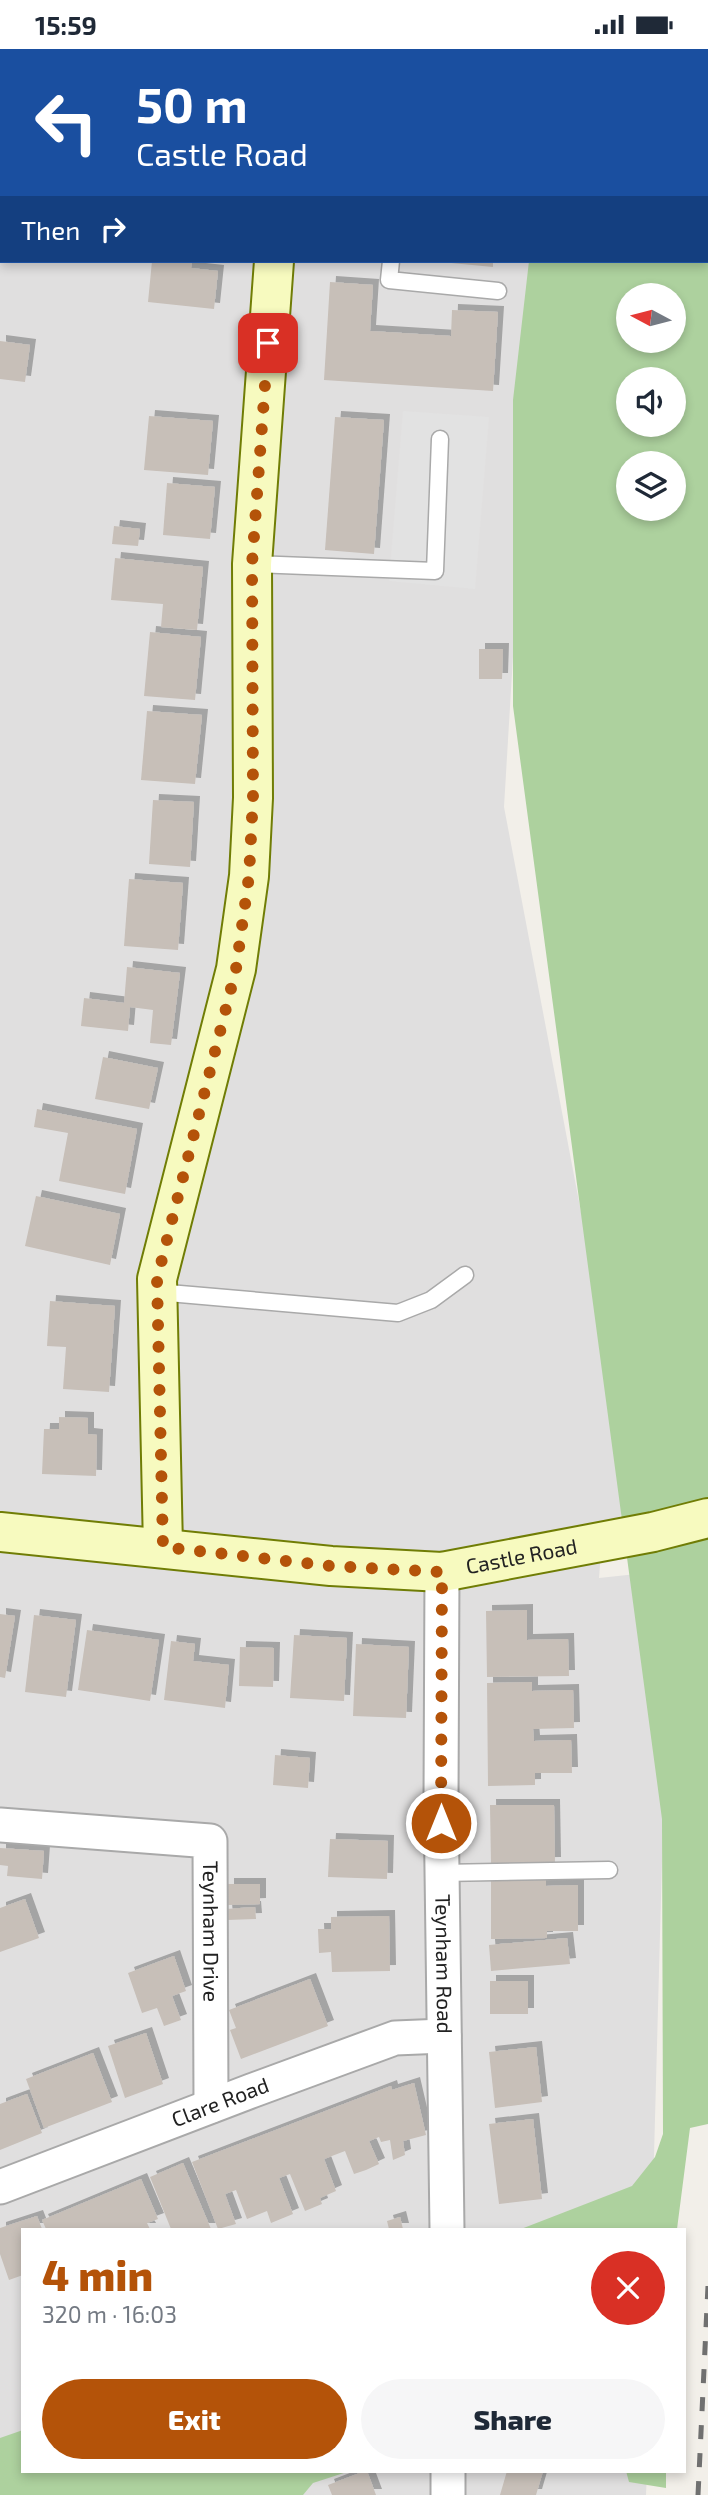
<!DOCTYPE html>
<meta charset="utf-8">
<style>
body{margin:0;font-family:"Exo 2",sans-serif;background:#f6f6f7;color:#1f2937;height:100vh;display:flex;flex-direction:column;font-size:26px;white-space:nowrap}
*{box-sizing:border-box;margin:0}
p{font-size:23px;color:#747a83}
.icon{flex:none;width:38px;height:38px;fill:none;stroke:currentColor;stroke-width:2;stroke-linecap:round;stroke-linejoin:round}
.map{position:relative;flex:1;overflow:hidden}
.sheet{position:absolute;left:21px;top:2179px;width:665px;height:245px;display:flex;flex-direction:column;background:#fff;border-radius:0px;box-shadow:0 4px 10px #0003}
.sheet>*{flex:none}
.banner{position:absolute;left:0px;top:0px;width:709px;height:214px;box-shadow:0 4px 10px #0003;background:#1a4fa0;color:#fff;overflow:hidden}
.needle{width:46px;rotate:277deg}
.fabs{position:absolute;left:616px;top:234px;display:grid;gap:14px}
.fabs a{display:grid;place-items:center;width:70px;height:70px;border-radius:50%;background:#fff;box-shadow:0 4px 10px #0003;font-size:35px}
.pin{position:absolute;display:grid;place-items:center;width:60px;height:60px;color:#fff;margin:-30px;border-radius:14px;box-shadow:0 4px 10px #0006}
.me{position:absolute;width:77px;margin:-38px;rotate:0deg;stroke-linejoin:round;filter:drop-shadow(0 0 5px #0008)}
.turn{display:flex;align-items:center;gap:24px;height:147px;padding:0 21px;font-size:32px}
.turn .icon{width:91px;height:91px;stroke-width:2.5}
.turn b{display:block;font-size:49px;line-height:60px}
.then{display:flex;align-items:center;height:66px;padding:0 21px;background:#0003;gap:14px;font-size:26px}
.round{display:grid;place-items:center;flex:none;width:74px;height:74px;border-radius:37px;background:#f6f6f7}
.overview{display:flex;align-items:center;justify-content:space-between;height:119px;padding:0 21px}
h1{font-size:42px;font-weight:800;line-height:52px;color:#b45309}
.cta{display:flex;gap:14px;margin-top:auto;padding:14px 21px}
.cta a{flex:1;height:80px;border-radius:42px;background:#b45309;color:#fff;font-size:28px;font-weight:800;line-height:80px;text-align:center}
.cta a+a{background:#f6f6f7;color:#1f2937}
.status{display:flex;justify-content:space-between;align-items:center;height:49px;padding:0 35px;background:#fff;direction:ltr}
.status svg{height:19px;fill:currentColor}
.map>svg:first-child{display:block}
.residential{fill:#e0dfdf}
.forest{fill:#add19e;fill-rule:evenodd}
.parking{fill:#e2e2e2}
.building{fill:#c7bfb8;filter:url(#shadow)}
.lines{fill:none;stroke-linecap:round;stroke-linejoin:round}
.lane-casing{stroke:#a9a9a9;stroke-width:19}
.street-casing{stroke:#a9a9a9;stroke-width:37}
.secondary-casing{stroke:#707d05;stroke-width:42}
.lane{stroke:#fff;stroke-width:16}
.street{stroke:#fff;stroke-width:33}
.secondary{stroke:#f7fabf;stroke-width:38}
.rail{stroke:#707070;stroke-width:5;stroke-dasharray:14 14;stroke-linecap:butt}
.route{stroke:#b45309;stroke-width:12;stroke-dasharray:0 21.6}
.labels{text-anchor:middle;stroke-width:5;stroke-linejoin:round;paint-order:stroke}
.street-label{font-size:21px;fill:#222;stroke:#fff}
</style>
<div class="status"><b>15:59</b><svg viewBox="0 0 49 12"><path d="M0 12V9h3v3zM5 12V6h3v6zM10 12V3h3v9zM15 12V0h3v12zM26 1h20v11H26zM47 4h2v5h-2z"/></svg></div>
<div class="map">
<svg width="708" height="2446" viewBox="0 0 708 2446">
<defs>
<filter id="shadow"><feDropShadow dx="6" dy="-6" stdDeviation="0" flood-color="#0004"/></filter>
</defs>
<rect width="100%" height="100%" fill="#f2efe9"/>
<polygon class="residential" points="0,0 569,0 2,2 2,212 545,212 520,490 504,758 634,1442 601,1502 599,1529 646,1524 667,1628 652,2180 23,2180 23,2422 647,2422 646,2446 0,2446"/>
<g class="forest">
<path d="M556,0H708V2075L690,2079L677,2180H521L632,2137L655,2108L663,2085L662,1770L513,657V351L529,212H707V2H555ZM628,247H674V292H628ZM628,331H674V376H628ZM628,415H674V460H628Z"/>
<polygon points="23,2381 23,2422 350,2422 313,2434 303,2446 0,2446 0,2389"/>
<polygon points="626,2422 666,2422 666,2439 629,2433"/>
</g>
<polygon class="parking" points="403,362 489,368 475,540 389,532"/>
<g class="building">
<polygon points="152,212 192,212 191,219 218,222 214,260 148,253"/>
<polygon points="452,212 493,212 493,218 451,214"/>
<polygon points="330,233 373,236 370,282 451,287 452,261 498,263 493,342 324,331"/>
<polygon points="0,292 30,296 25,333 0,330"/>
<polygon points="149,367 213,372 208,426 144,421"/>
<polygon points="335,368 384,371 374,505 325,501"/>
<polygon points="167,434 215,438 210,490 163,486"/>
<polygon points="114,477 140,480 138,497 112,495"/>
<polygon points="115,509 203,518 197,581 161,578 163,555 111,551"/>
<polygon points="150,583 201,588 195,651 144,647"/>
<polygon points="479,600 503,600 502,630 479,630"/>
<polygon points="147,662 202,666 195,735 141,731"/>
<polygon points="153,751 194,753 190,818 149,815"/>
<polygon points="129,830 183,834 178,901 124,897"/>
<polygon points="127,918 180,924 171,996 150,994 153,961 130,958 128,982 81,977 84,949 124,954"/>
<polygon points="103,1008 158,1019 149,1060 95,1050"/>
<polygon points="37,1060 137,1080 125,1145 59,1132 68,1084 34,1078"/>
<polygon points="36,1147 120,1165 110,1216 25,1197"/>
<polygon points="50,1252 115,1257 109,1343 63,1340 66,1298 47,1297"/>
<polygon points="59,1368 88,1369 88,1385 97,1386 96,1427 42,1425 44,1380 59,1380"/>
<polygon points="527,1561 527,1591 568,1590 569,1627 487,1628 486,1562"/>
<polygon points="0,1565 15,1567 5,1629 0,1628"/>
<polygon points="34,1566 76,1571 66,1648 25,1643"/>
<polygon points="87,1581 159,1591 150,1652 78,1641"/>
<polygon points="294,1586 347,1589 344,1652 290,1649"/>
<polygon points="171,1592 195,1595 193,1612 229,1616 225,1659 164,1651"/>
<polygon points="356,1595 409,1598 406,1669 353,1667"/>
<polygon points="240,1598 274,1599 273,1638 239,1637"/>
<polygon points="532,1633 532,1642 573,1641 574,1679 533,1680 534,1692 571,1691 572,1724 535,1724 535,1736 488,1737 487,1634"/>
<polygon points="275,1706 310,1709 308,1739 273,1736"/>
<polygon points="490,1756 554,1756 555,1814 491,1815"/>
<polygon points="330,1790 388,1792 387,1830 328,1828"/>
<polygon points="0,1799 44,1802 42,1830 7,1827 8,1817 0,1816"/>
<polygon points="546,1831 546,1837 578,1836 578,1882 547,1882 547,1889 491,1890 491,1832"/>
<polygon points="228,1835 260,1835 260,1855 228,1856"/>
<polygon points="25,1850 39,1889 0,1903 0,1859"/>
<polygon points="255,1858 256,1870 227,1871 226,1860"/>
<polygon points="389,1867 390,1922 332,1923 331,1903 319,1904 318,1880 331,1880 331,1868"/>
<polygon points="567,1889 570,1915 491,1922 489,1896"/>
<polygon points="174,1907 186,1942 172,1947 181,1971 164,1977 157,1959 142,1964 128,1924"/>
<polygon points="310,1930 328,1977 241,2010 230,1981 236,1979 229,1961"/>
<rect x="490" y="1932" width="38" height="33"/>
<polygon points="146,1984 163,2035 125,2049 108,1997"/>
<polygon points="536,1998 542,2053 495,2059 489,2003"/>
<polygon points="93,2004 112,2053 44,2079 26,2030"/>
<polygon points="414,2034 426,2086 403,2092 405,2106 393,2111 390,2091 381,2093 379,2088 369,2092 379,2115 366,2121 354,2125 345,2102 324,2110 336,2142 320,2149 322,2155 305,2162 290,2125 279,2129 293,2165 271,2174 267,2162 247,2170 236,2141 225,2145 236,2175 218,2180 192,2113 391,2037 392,2041"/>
<polygon points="27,2045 42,2084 0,2101 0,2055"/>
<polygon points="533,2070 542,2150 499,2155 489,2075"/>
<polygon points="183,2114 211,2180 171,2180 150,2128"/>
<polygon points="141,2130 158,2170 147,2174 150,2180 46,2180 42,2171"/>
<polygon points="37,2167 42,2180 23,2180 23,2226 9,2231 0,2205 0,2179"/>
<polygon points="400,2168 403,2180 389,2180 387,2172"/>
<polygon points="365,2422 367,2422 376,2446 332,2446 328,2436"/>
<polygon points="507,2422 543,2422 536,2446 500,2446"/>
</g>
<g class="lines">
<defs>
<g id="lane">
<polyline points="391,212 389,231 498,242"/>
<polyline points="252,515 435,522 440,390"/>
<polyline points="157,1243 398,1264 431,1251 465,1226"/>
<polyline points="441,1824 609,1821"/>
</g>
<g id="street">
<path id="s1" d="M442,1523L441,1750L447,2180"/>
<path id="s2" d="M0,1776L210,1792L211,2057"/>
<path id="s3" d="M0,2138L251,2042L395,1989L444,1987"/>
<polyline points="448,2422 448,2446"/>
</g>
<g id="secondary">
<polyline points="288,2 288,0"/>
<polyline points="0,64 2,64"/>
<path id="s4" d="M0,1483L331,1517L442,1523L653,1483L708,1469"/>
<polyline points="163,1498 157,1230 236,920 249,827 253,749 252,515 274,212"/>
</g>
</defs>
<use href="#lane" class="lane-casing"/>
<use href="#street" class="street-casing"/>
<use href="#secondary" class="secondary-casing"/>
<use href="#lane" class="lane"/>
<use href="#street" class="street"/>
<use href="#secondary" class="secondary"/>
<polyline class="rail" points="698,2446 708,2237"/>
</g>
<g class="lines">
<polyline class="route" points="268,294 252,515 253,749 249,827 236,920 157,1230 163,1498 331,1517 442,1523 441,1774"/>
</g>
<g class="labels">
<g class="street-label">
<text dy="7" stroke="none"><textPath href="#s4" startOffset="525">Castle Road</textPath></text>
<text dy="7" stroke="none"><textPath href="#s2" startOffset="301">Teynham Drive</textPath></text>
<text dy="7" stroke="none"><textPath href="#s1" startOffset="392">Teynham Road</textPath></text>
<text dy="7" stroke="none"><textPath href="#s3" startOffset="236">Clare Road</textPath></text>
</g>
</g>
</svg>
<div class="fabs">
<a><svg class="needle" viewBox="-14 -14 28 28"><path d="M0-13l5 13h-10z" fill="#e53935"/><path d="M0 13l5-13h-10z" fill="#747a83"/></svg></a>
<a><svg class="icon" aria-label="sound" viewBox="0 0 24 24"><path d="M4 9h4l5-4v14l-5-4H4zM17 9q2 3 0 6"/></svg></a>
<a><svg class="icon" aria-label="layers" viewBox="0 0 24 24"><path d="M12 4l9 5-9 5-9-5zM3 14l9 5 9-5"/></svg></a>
</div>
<div class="pin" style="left:268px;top:294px;background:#d93025"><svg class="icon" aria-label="arrive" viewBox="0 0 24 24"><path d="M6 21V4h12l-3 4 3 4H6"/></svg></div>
<svg class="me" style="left:441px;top:1774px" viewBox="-20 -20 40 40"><circle r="17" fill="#b45309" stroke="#fff" stroke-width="3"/><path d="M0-11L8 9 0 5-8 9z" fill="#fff"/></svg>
<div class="banner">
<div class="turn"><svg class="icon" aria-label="left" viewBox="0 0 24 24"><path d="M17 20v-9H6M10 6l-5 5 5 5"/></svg><div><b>50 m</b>Castle Road</div></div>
<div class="then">Then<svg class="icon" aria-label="right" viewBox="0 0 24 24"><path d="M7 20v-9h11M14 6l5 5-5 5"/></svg></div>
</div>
<section class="sheet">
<div class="overview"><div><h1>4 min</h1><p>320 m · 16:03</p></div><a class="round" style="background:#d93025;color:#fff"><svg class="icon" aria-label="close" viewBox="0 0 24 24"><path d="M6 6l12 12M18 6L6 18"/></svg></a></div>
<div class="cta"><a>Exit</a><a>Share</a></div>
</section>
</div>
